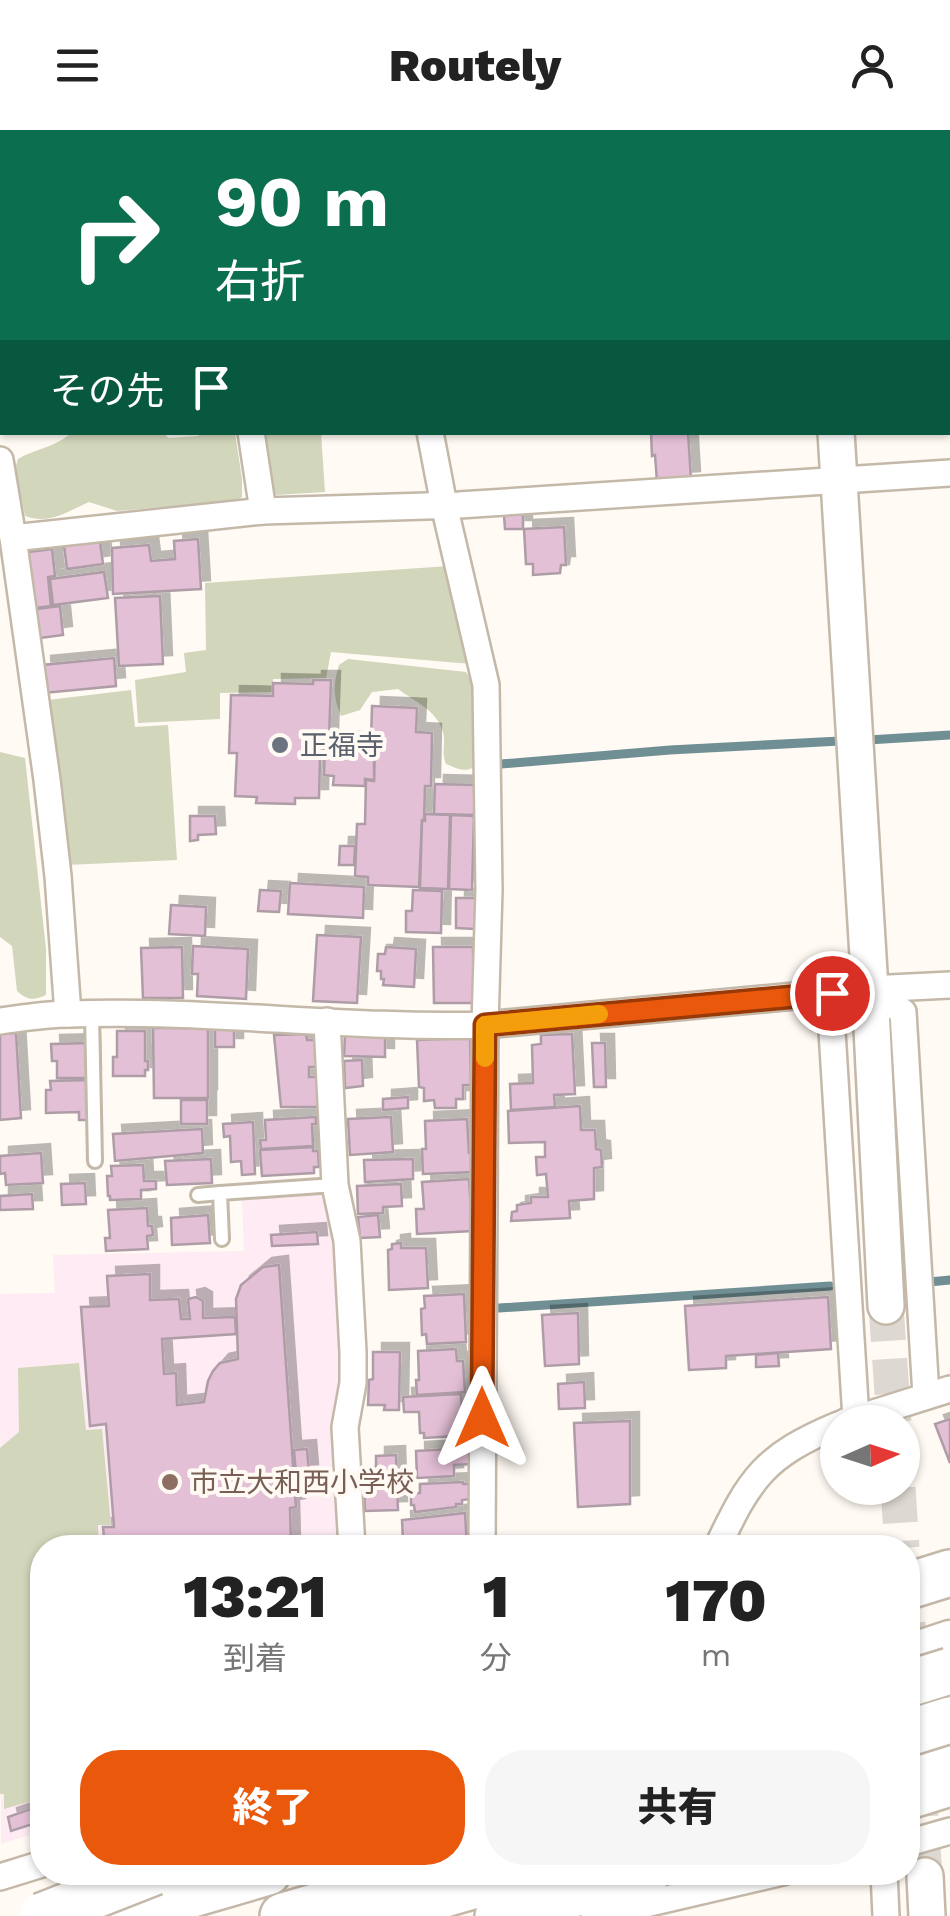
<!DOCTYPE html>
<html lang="ja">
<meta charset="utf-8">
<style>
body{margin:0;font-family:"Work Sans","Noto Sans JP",sans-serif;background:#f6f6f6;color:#222;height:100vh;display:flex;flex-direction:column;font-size:38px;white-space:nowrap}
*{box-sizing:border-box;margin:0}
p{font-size:32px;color:#767676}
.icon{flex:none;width:55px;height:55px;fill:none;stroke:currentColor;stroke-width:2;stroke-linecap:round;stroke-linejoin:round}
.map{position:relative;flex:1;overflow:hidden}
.sheet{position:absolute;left:30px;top:1405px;width:890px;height:350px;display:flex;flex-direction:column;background:#fff;border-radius:40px;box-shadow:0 2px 8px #0004}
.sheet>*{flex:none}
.top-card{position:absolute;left:0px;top:0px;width:950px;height:305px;box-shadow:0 2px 8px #0004;background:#0b6e4f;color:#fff;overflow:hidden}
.needle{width:65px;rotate:87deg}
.buttons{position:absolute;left:820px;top:1275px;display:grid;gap:20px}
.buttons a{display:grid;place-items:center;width:100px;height:100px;border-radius:50%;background:#fff;box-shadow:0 2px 8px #0004;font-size:50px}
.pin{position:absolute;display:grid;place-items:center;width:85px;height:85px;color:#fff;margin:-42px;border:5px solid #fff;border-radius:50%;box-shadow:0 2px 10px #0007}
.me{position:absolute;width:110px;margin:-55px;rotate:0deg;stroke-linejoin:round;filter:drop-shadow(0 0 8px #0008)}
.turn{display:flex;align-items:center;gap:35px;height:210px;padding:0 50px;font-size:45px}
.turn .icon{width:130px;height:130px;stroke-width:2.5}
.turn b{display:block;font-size:70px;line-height:85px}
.then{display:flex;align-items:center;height:95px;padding:0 50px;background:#0003;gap:20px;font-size:38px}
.eta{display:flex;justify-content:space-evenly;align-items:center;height:170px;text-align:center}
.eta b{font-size:60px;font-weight:800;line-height:70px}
.button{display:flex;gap:20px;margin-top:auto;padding:20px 50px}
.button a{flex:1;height:115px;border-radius:40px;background:#ea580c;color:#fff;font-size:40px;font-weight:800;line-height:115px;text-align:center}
.button a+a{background:#f6f6f6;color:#222}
header{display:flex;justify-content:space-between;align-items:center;height:130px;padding:0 50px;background:#fff;font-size:45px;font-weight:800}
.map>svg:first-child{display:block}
.education{fill:#feebf3}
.green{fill:#d2d6ba}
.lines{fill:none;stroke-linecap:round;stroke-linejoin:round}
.stream{stroke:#708f95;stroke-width:9}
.building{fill:#e4c0d6;stroke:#ae9da7;stroke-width:2.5;filter:url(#shadow)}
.secondary-tunnel{stroke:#ddd8d1;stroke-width:35;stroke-dasharray:35 18;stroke-linecap:butt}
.lane-casing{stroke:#c4b8a9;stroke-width:18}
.street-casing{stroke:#c4b8a9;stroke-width:30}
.secondary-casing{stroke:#c4b8a9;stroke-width:40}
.primary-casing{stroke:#c4b8a9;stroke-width:45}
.highway-casing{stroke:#c4b8a9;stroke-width:50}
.lane{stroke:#fff;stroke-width:12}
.street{stroke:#fff;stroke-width:25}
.secondary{stroke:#fff;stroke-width:35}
.primary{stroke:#fff;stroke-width:40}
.highway{stroke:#fff;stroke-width:45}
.highway-bridge-casing{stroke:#c4b8a9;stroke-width:50;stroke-linecap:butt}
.highway-bridge{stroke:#fff;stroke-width:45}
.route-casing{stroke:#983908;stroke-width:25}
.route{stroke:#ea580c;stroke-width:18}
.slow{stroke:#f59e0b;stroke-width:18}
.worship-dot{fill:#6b7280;stroke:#fffaf3;stroke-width:4}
.education-dot{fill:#8d6e63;stroke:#fffaf3;stroke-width:4}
.labels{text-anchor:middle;stroke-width:8;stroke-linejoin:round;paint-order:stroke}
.worship-label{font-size:28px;fill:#5b616d;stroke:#fffaf3;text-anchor:start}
.education-label{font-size:28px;fill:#785e54;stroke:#fffaf3;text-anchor:start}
</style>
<header><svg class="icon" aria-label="menu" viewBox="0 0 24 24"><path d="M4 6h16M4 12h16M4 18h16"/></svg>Routely<svg class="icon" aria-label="person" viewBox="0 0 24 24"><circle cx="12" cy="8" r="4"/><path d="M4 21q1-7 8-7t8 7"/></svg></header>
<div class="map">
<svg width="950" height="1786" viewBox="0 0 950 1786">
<defs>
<filter id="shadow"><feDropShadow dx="9" dy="-9" stdDeviation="0" flood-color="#0004"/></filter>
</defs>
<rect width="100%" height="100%" fill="#fffaf3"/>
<polygon class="education" points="331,1064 339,1107 343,1417 42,1418 42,1701 1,1714 0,1164 55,1163 53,1125 244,1121 242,1071"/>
<g class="green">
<path d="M119,303L124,305L164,304L169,308L198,306L201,303H235L242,349V367L235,371L117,381L89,372C68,381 50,395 25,386L15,339L18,329C35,319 56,317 71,303Z"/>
<polygon points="259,303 321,303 325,362 276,365 268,360"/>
<polygon points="449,436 471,534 331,522 326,548 273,549 272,562 220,563 220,589 138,593 135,550 186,542 184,523 206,520 205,453"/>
<path d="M348,529L466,542L474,555L478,634C467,644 458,639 446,634C441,623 446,613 443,602C436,579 415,572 398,559L372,562L360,580L341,586C333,568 333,554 339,535Z"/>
<polygon points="131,560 135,597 168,595 177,730 66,735 48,570"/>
<path d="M0,622L25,628L46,819V865C33,871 27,870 17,861L12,816L0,807Z"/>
<polygon points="79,1233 86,1300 102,1299 111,1395 98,1395 99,1417 42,1418 42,1668 4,1679 4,1664 0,1664 0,1318 19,1302 18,1238"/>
</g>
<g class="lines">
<g class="stream">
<polyline points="948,85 950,85"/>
<polyline points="868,610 950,605"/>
<polyline points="501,634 670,620 840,611"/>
<polyline points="929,1152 950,1150"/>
<polyline points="499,1178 830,1156"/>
</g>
</g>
<g class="building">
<polygon points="651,302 688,302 691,350 657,352 655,325 652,326"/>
<polygon points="523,384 523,399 505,399 504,385"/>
<polygon points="564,397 566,435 561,435 560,443 533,445 533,434 526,434 524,399"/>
<polygon points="198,409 201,459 113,464 112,418 149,415 151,431 175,429 174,411"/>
<polygon points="100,411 103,434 67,439 64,416"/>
<polygon points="52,419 55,446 48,447 51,476 27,479 21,423"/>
<polygon points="104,442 108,468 53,475 50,449"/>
<polygon points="160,466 163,534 119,536 115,468"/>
<polygon points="60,476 63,505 32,509 29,480"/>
<polygon points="114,528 116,556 44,563 42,535"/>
<polygon points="313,550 331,550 329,609 324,609 324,626 320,626 319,668 295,668 295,674 256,673 257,667 235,666 237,623 229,623 231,565 273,566 273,553 313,554"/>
<polygon points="372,576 417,578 416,602 432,603 431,656 425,656 424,690 422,690 419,757 368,755 368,747 355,746 357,694 365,694 366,650 374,651 375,611 371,611"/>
<polygon points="325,610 374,612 374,650 365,649 365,656 333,655 334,646 324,645"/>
<polygon points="435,654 475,655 474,685 434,684"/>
<polygon points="425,684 450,685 448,759 420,758 422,691 425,691"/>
<polygon points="451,685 474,686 472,760 449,759"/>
<polygon points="190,686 215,686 216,704 198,705 198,710 190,711"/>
<polygon points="340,716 355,716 354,735 339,735"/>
<polygon points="290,753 364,757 363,788 288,784"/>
<polygon points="260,760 281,761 279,782 258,781"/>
<polygon points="413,760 442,761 441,803 406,802 406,781 412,781"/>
<polygon points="456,768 476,768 475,799 456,798"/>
<polygon points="171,775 206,777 205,806 169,804"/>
<polygon points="317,805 361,807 357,873 313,871"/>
<polygon points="193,816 248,819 246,869 197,866 198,844 192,844"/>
<polygon points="182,817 183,868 143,868 141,818"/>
<polygon points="386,817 416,819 414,857 383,855 384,849 381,849 381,841 377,841 378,824 385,824"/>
<polygon points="433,817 473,817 474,873 434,873"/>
<polygon points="234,893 234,917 215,917 215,894"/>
<polygon points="153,898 208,898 208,968 154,968"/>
<polygon points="117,901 145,901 145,931 148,931 148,940 145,940 145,946 113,946 113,927 117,927"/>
<polygon points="16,903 21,988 0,990 0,904"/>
<polygon points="306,904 307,910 316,910 317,937 309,937 309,947 317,947 319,977 281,977 274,905"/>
<polygon points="345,904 385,904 385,927 344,926"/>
<polygon points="572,904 575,964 554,965 555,977 511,980 510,954 533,953 532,915 541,914 541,905"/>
<polygon points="470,908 471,955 463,955 463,969 456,969 456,978 435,978 434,970 424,971 424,958 419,957 417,910"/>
<polygon points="91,913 92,948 57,948 57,931 52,931 51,914"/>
<polygon points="592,913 605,913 606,957 594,957"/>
<polygon points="362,930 363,956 345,958 344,931"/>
<polygon points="91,950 92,990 79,990 79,982 46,983 46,960 51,960 50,951"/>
<polygon points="408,967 408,978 383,980 383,969"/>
<rect x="181" y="970" width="26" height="24"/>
<polygon points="580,976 581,1000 595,1000 596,1019 601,1020 602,1037 594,1038 594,1069 569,1071 570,1088 511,1091 512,1082 517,1081 517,1075 531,1073 531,1067 548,1067 546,1044 537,1045 536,1027 545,1027 545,1012 509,1013 508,981"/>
<polygon points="316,987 316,994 312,994 313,1016 261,1019 260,1010 266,1010 265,990"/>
<polygon points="391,987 393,1022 350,1025 348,989"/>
<polygon points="467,989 469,1023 472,1023 473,1042 423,1044 422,1019 426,1019 425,991"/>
<polygon points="253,992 255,1044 242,1045 241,1031 231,1032 230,1006 224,1007 223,994"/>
<polygon points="202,999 203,1023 115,1031 113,1004"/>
<polygon points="313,1017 313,1021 318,1021 319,1037 314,1037 314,1043 262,1046 260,1020"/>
<polygon points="41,1023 43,1053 6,1055 5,1043 0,1044 0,1026"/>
<polygon points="211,1029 212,1053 167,1055 165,1031"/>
<polygon points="413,1029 413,1049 365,1052 364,1030"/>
<polygon points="143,1035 144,1051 156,1051 156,1059 141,1060 141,1069 110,1070 110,1066 108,1066 107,1046 112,1046 111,1036"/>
<polygon points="469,1049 472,1101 417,1104 416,1079 424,1079 422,1052"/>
<polygon points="85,1053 86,1074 62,1075 61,1054"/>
<polygon points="401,1054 402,1076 383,1077 383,1083 358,1084 357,1056"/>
<polygon points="32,1064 33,1079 0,1080 0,1066"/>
<polygon points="147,1078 148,1096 152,1096 153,1105 147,1106 148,1119 106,1121 105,1108 110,1108 108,1080"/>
<polygon points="208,1085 210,1113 172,1115 171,1088"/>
<polygon points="378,1085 380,1107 360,1108 358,1087"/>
<polygon points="317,1102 318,1114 272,1116 271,1105"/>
<polygon points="401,1113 401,1118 426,1118 428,1158 389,1160 388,1120 392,1119 392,1114"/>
<polygon points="279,1135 296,1377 290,1378 291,1418 105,1418 103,1397 114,1397 106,1294 90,1296 81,1177 109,1176 107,1146 150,1144 150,1170 179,1169 181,1189 190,1189 188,1169 196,1167 203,1171 203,1188 235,1187 236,1204 162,1209 164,1244 176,1243 177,1275 204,1272 208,1251 213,1241 220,1233 238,1229 236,1169 241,1155 263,1137"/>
<polygon points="464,1164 466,1212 427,1214 426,1204 422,1205 421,1179 425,1178 424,1166"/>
<polygon points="828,1167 831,1219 726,1226 726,1238 689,1240 685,1176"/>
<polygon points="578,1183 579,1234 545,1236 542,1185"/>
<polygon points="456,1219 457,1231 463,1231 465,1262 417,1265 416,1250 419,1250 418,1221"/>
<polygon points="373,1222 400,1222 399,1280 384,1280 385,1275 368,1275 369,1250 373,1249"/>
<polygon points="778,1223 779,1236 756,1237 756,1225"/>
<polygon points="584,1252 585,1278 559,1279 558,1254"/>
<polygon points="461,1264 463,1301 457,1301 457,1306 424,1308 424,1303 420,1303 419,1282 404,1282 403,1267"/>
<polygon points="950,1289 950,1333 935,1294"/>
<polygon points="630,1291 630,1374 578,1377 574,1293"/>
<polygon points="470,1318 471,1334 454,1335 454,1346 417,1348 416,1321"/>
<polygon points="307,1319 309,1343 296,1344 294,1320"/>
<polygon points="396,1325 398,1380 365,1381 364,1356 372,1355 371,1337 376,1337 376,1326"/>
<polygon points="463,1352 463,1354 470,1354 471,1369 462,1370 462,1374 456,1374 456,1377 415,1382 414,1375 411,1375 411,1364 420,1363 420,1354"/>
<polygon points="465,1383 467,1418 436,1418 435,1410 403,1412 402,1390"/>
<polygon points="42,1675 42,1691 11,1701 8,1687"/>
</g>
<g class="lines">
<g class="secondary-tunnel">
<polyline points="886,1176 894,1292"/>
<polyline points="898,1358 902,1418"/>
<polyline points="908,1493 925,1746"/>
</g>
<defs>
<g id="lane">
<polyline points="92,884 95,1031"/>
<polyline points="198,1065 220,1063"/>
<polyline points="222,1109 220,1063 335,1055"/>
</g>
<g id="street">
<polyline points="199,0 199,2"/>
<polyline points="358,0 358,2"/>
<polyline points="0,186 2,185"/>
<polyline points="251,302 263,381"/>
<polyline points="430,302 444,375 486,555 489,760 485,895 482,1418"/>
<polyline points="0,330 13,408 47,650 58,746 68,884"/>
<polyline points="13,408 263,381 459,375 950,343"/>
<path d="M0,891C23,888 46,884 69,884C208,879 346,899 485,895L870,859L950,855"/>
<polyline points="327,891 335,1055 347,1111 353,1222 353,1253 345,1297 352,1418"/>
<polyline points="856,1289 831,885 870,859 903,882 926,1266"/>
<polyline points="845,1292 950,1259"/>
<path d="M717,1418C750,1348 764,1326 838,1295"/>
<polyline points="908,1713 950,1701"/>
<polyline points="884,1742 886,1786"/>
<polyline points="0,1747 42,1734"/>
<polyline points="594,1786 783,1742"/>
</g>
<g id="secondary">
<polyline points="818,0 818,2"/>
<polyline points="836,302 870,859 886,1176"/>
<polyline points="925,1746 927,1786"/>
</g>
<g id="primary">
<polyline points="908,1525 950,1511"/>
<polyline points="908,1629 950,1615"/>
<polyline points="377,1786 530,1742"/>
</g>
<g id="highway">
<polyline points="908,1456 950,1443"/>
<polyline points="908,1666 950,1653"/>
<polyline points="117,1786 268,1742"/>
<polyline points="283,1786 435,1742"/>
<polyline points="498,1786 648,1742"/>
</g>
</defs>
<use href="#lane" class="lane-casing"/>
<use href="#street" class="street-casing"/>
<use href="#secondary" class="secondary-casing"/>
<use href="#primary" class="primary-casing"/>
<use href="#highway" class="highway-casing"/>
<use href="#lane" class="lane"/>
<use href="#street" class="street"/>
<use href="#secondary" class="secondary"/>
<use href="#primary" class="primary"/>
<use href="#highway" class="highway"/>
<defs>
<g id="highway-bridge">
<polyline points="908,1554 950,1541"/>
<polyline points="908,1603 950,1590"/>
<polyline points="42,1786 154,1742"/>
</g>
</defs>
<use href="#highway-bridge" class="highway-bridge-casing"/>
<use href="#highway-bridge" class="highway-bridge"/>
</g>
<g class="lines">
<defs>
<polyline id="route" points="482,1288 485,895 832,863"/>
</defs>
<use href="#route" class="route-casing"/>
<use href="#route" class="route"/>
<polyline class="slow" points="485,928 485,895 599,884"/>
</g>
<circle class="worship-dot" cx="280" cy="615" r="10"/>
<circle class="education-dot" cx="170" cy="1352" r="10"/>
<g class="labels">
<g class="worship-label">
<text x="300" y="625">正福寺</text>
</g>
<g class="education-label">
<text x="190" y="1362">市立大和西小学校</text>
</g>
</g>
</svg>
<div class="buttons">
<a><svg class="needle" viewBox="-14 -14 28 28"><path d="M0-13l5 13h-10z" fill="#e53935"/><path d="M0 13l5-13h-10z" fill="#767676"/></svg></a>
</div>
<div class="pin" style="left:832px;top:863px;background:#d93025"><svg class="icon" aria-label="arrive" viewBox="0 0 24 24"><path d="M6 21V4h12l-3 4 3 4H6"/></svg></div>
<svg class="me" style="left:482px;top:1288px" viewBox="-20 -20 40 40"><path d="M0-17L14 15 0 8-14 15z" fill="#ea580c" stroke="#fff" stroke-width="4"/></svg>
<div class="top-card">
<div class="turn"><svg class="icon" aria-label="right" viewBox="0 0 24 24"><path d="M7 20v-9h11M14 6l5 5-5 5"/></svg><div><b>90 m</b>右折</div></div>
<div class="then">その先<svg class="icon" aria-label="arrive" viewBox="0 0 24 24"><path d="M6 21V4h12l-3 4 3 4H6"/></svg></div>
</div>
<section class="sheet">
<div class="eta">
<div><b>13:21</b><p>到着</p></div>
<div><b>1</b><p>分</p></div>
<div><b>170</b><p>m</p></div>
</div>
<div class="button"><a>終了</a><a>共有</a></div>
</section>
</div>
